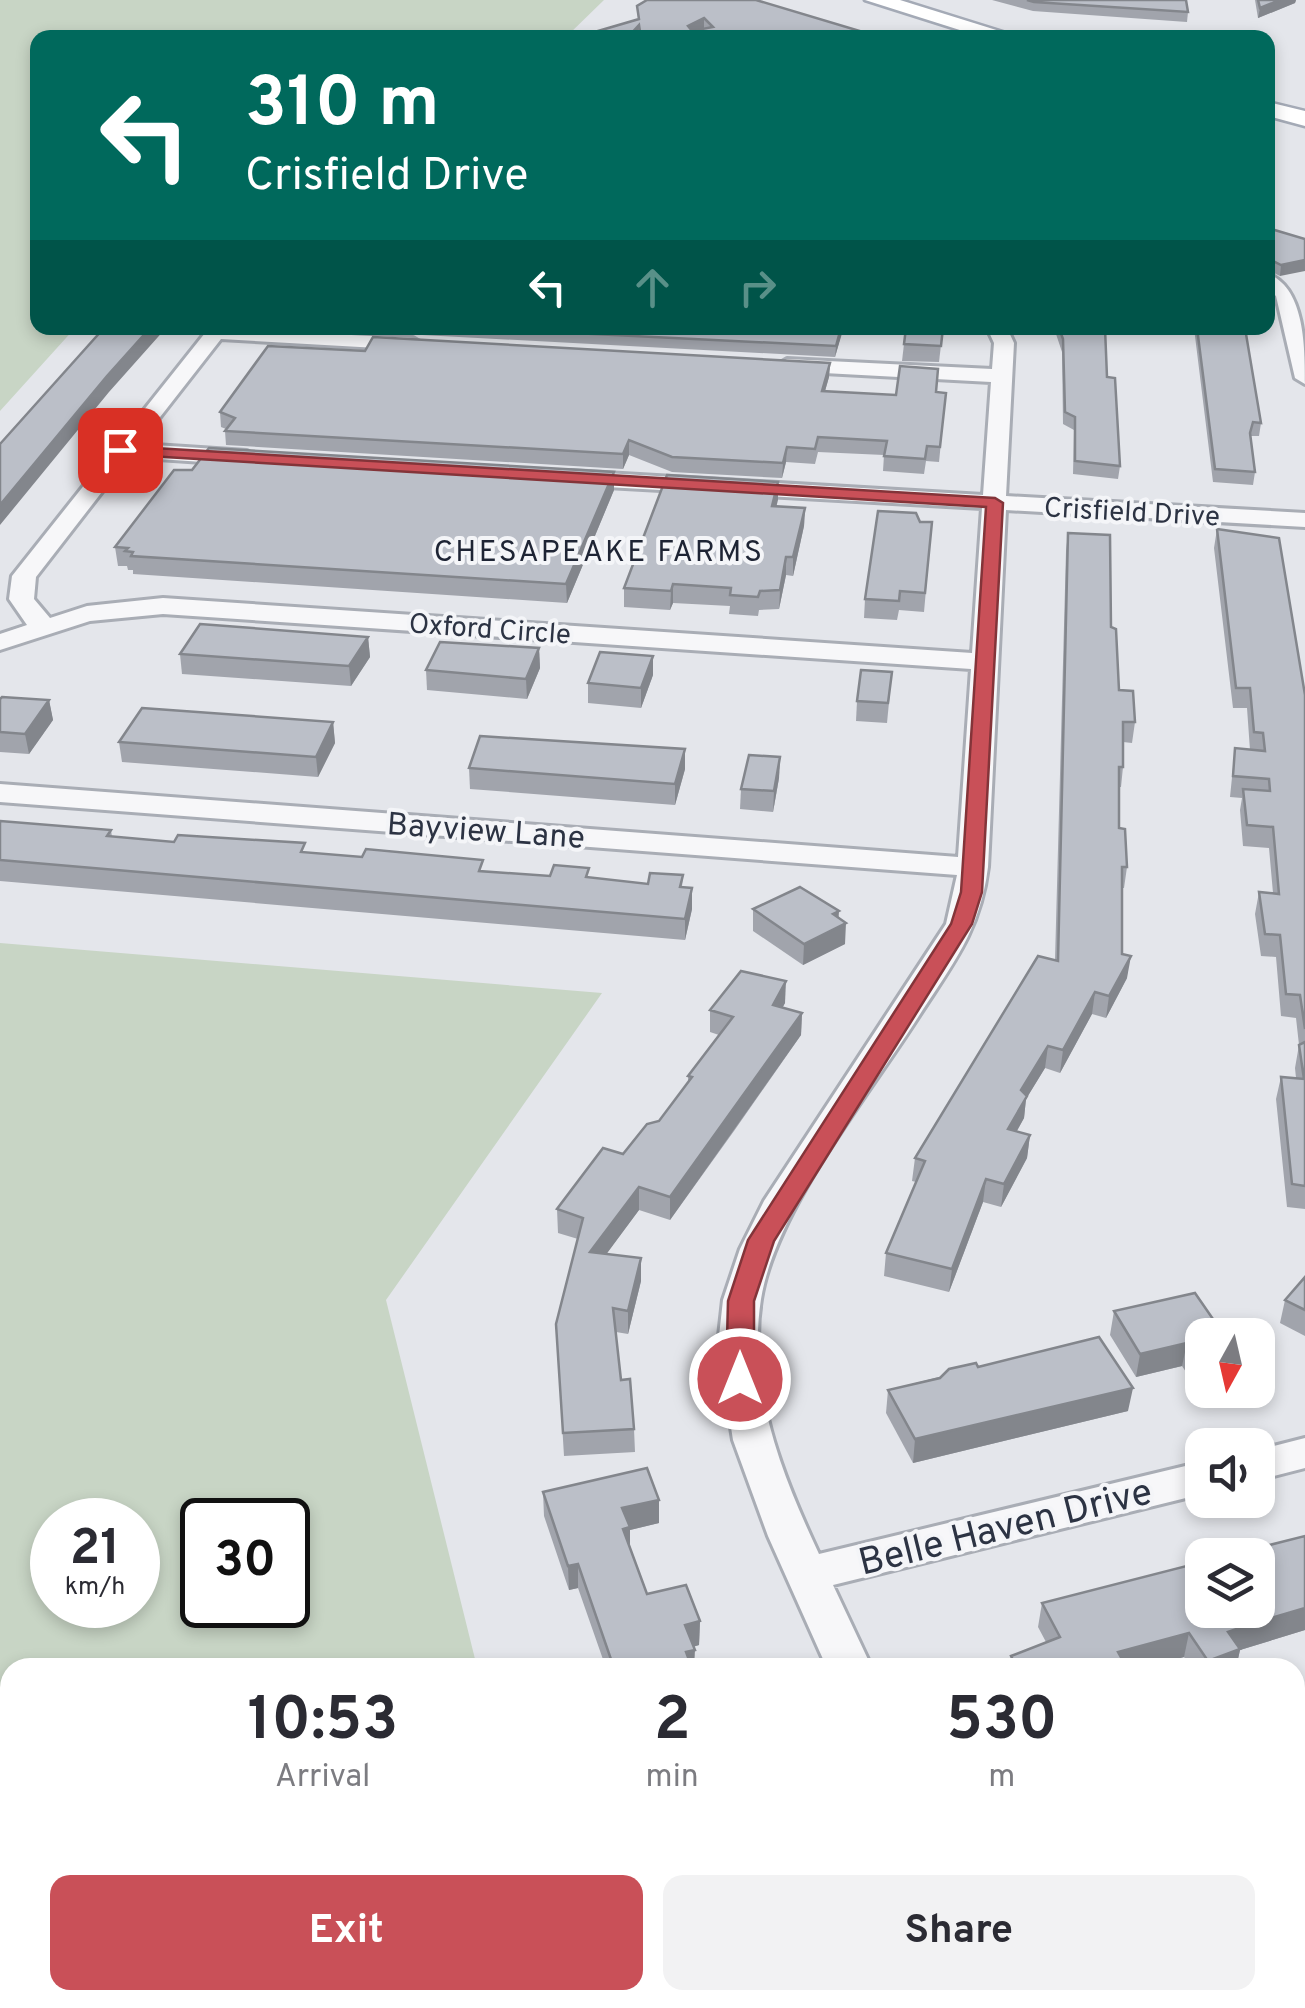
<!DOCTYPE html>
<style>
body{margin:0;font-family:Overpass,sans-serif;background:#f2f2f3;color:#2b2b33;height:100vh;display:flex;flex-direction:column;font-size:38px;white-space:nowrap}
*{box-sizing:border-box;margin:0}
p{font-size:32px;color:#7c7c81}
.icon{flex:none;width:55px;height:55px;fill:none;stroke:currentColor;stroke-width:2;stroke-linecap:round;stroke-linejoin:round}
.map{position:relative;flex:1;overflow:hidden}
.side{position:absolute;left:0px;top:1658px;width:1305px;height:352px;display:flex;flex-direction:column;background:#fff;border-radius:30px 30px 0 0;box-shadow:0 5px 15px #0003}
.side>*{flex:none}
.banner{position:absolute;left:30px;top:30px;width:1245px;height:305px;border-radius:20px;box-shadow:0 5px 15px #0003;background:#00695c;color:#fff;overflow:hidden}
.needle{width:65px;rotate:188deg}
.buttons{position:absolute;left:1185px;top:1318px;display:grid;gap:20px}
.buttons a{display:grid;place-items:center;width:90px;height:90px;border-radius:20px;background:#fff;box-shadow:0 5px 15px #0003;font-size:50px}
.speed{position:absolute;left:30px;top:1498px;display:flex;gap:20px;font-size:50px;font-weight:700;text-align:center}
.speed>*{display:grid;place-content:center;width:130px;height:130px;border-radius:50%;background:#fff;box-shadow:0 5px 15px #0003;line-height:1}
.speed small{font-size:25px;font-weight:400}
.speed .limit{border:5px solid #111;border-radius:15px;background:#fff;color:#111}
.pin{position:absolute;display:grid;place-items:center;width:85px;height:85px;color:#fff;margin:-42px;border-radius:20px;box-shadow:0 5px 15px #0006}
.me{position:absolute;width:110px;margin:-55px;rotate:0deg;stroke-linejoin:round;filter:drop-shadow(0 0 8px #0008)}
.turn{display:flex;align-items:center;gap:35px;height:210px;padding:0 50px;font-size:45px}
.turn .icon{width:130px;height:130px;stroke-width:2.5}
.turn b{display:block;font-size:70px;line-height:85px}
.lanes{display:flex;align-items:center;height:95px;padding:0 50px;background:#0003;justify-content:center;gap:50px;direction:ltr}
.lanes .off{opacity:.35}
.eta{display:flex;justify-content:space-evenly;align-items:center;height:170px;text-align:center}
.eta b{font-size:60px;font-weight:700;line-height:70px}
.action{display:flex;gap:20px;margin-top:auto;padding:20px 50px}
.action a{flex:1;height:115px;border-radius:20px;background:#c95058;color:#fff;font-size:40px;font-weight:700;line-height:115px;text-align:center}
.action a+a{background:#f2f2f3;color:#2b2b33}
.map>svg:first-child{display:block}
.green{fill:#c8d5c5;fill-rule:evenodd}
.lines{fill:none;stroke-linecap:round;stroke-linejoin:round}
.street-casing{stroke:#a9adb5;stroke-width:6}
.secondary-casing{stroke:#a9adb5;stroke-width:5}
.primary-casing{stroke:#a4aab6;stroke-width:5}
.street{fill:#f7f7f9;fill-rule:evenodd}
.secondary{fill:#fff;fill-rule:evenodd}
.primary{fill:#fff;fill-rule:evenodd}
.wall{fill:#a1a4ac}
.shaded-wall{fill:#83868c}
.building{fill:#bbbfc8;stroke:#83868c;stroke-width:2.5;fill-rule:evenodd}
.route{fill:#c95058;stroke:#833439;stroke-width:2.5}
.labels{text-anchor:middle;stroke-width:8;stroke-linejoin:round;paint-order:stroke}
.far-street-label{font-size:28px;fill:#2c3343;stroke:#f4f5f8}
.far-neighbourhood-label{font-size:30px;letter-spacing:2.5px;fill:#1e2434;stroke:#f4f5f8}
.street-label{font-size:32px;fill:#2c3343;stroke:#f4f5f8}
.near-street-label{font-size:38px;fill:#2c3343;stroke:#f4f5f8}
</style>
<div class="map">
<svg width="1305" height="2008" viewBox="0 0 1305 2008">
<rect width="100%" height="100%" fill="#e4e6eb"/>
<g class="green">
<polygon points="0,0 604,0 566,37 38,38 38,328 75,328 0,411"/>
<path d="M0,943L602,993L386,1300L477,1667L10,1668V2000H559L561,2008H0ZM52,1520H138V1605H52ZM288,1520V1605H202V1520Z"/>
</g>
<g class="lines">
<defs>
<g id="street">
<path d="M1268,274C1305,288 1305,348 1305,384L1295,378L1276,296L1268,289Z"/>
<path d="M209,328L413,338L423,344L413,350L221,339L139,444L247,451L258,458L247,465L129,457L36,577L34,599L50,618L87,606L163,598L972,653L982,508L571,485L560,478L571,471L983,495L991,382L787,371L777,365L787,359L992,369L994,343L987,328H1007L1014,343L1006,496L1305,513V527L1006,510L988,867C980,933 950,967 915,1022C866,1098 775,1212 761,1299C747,1388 782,1475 819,1554L1202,1462V1494L833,1585L872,1668H827L768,1536L733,1440L718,1345L723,1300L740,1249L764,1201L946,924L957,875L0,802V784L958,857L971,669L163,614L90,621L0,650V634L27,625L9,599L12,576Z"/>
<polygon points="1305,1438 1305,1468 1258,1480 1258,1450"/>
</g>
<g id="secondary">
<polygon points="1305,1854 1305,1916 1295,1919 1295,1857"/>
<polygon points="850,2000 945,2000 942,2008 847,2008"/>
</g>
<g id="primary">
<polygon points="865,0 900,0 1022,38 985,38"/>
<polygon points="1268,102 1305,111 1305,126 1268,116"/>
</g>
</defs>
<use href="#street" class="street-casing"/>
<use href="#secondary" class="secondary-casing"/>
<use href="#primary" class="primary-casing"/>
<use href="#street" class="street"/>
<use href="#secondary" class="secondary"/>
<use href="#primary" class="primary"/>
</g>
<g class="wall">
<polygon points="992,0 1186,0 1188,12 1187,22 1033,11"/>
<polygon points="1255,0 1296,0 1295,3 1258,18"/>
<polygon points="637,6 883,38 640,38 639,36 638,38 574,38 638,19"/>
<polygon points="1268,223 1270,229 1305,239 1280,276 1268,270"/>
<polygon points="384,328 843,328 835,357 385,333"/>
<polygon points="943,328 939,362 902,361 904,344"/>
<polygon points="1050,328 1105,328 1107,377 1120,466 1118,479 1073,474 1074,430 1063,424 1062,352 1056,334"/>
<polygon points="1194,328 1245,328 1261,423 1259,436 1251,436 1255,472 1253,485 1213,482"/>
<polygon points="365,351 830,363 829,377 825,391 896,395 946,393 939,462 926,461 924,474 883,471 884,455 818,452 815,464 786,462 782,478 672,472 629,455 623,469 226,445 225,431 226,429 221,427 220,412"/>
<polygon points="614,472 614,490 567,603 133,574 133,570 128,570 127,566 118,566 115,547"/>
<polygon points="778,482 776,506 805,508 804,526 793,576 786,575 779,609 759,610 758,616 729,614 730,606 673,603 670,610 624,607 624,588"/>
<polygon points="920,522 932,522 924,612 899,610 897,620 864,618 865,599"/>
<polygon points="1217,529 1305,695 1305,1209 1287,1207 1276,1099 1281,1077 1296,1078 1295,1068 1299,1045 1296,1018 1281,1016 1276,957 1261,956 1255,914 1259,892 1273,893 1269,848 1243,846 1240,810 1242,798 1230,797 1235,748 1250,750 1247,708 1233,708 1214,548"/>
<polygon points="1068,533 1111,627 1119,690 1135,722 1132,743 1123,742 1123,767 1121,787 1119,787 1119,828 1127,867 1124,888 1122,888 1122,954 1127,978 1106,1018 1092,1014 1060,1073 1045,1068 1026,1099 1024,1118 1017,1131 1030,1135 1027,1158 1001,1207 983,1202 949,1292 884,1276 886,1253 916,1182 912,1181 915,1158 1055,960 1066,551"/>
<polygon points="368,637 370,657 351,686 182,674 180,654"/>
<polygon points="539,648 540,668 527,699 427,690 426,670"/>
<polygon points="653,675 641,708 588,703 588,683"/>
<polygon points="890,692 887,723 856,721 857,701"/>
<polygon points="0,699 49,700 53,720 29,754 0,752"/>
<polygon points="333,722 335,743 318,777 122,762 119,742"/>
<polygon points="780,757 779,778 773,812 740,809 741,789"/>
<polygon points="469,768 685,769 675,805 470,789"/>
<polygon points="0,821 111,830 112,837 306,852 484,871 550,876 589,877 648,884 683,875 682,887 692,909 685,940 0,881"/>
<polygon points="753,909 838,917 845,944 803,965 753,931"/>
<polygon points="785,1003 782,1008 802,1013 801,1035 734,1131 670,1220 639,1210 606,1254 641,1258 641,1281 628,1334 616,1332 621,1380 634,1429 635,1452 564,1456 556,1324 578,1239 558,1233 557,1209 623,1154 659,1121 688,1083 688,1076 719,1035 710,1032 710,1010"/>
<polygon points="1305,1277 1305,1336 1280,1323 1285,1300"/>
<polygon points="1114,1311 1202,1335 1202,1390 1211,1390 1200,1393 1182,1366 1136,1377 1110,1335"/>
<polygon points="978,1367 1128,1411 913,1463 886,1413 888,1390"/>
<polygon points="543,1492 659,1500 659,1523 630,1530 630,1547 647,1594 700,1621 699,1645 693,1647 694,1668 606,1668 578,1588 569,1590 544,1516"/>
<polygon points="1305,1536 1305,1630 1240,1650 1236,1668 1191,1668 1184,1657 1145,1668 1009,1668 1011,1656 1046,1642 1038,1627 1042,1603"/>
</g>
<g class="shaded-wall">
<polygon points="1280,0 1296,0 1295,3 1258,18 1260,8"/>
<polygon points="704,18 704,28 688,37 688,26"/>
<polygon points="639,25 638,38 627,38"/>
<polygon points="1305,260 1305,271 1280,276 1281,265"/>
<polygon points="150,328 166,328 109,392 0,525 0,505 107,376"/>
<polygon points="841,328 843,328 843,330 835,357 836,346"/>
<polygon points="830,363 829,377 821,405 822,391"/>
<polygon points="629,440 629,455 623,469 623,454"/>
<polygon points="787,447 786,462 782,478 783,463"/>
<polygon points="614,472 614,490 567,603 566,584"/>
<polygon points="778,482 778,500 772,524 772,506"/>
<polygon points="805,508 804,526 793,576 793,557"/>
<polygon points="786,557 786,575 779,609 780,590"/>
<polygon points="673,584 673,603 670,610 671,591"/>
<polygon points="368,637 370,657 351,686 349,666"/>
<polygon points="539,648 540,668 527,699 526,679"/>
<polygon points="653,656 653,675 641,708 641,688"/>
<polygon points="49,700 53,720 29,754 25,734"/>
<polygon points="333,722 335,743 318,777 316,757"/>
<polygon points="685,749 685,769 675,805 675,784"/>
<polygon points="780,757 779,778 773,812 774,791"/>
<polygon points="692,888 692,909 685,940 685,919"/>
<polygon points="839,911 838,927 846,923 845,944 803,965 804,944 833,914"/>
<polygon points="1131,956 1127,978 1106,1018 1109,996"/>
<polygon points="786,981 785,1003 772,1027 773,1005"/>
<polygon points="1095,992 1092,1014 1060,1073 1063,1050"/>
<polygon points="802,1013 801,1035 670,1220 670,1197"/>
<polygon points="1048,1046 1045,1068 1026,1099 1024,1118 1005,1152 1008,1129 1021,1090"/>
<polygon points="1030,1135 1027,1158 1001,1207 1004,1184"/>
<polygon points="986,1179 983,1202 949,1292 952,1269"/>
<polygon points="639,1187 639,1210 591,1275 590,1252"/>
<polygon points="641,1258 641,1281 628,1334 628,1311"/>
<polygon points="1187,1343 1182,1366 1136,1377 1140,1354"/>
<polygon points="1133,1388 1128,1411 913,1463 915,1439"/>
<polygon points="659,1500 659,1523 630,1530 630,1551 623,1552 622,1508"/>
<polygon points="578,1564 578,1588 569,1590 568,1566"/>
<polygon points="1305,1608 1305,1630 1240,1650 1236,1668 1207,1668 1208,1661 1228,1632 1254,1623"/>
<polygon points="700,1621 699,1645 685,1649 685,1625"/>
<polygon points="1189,1633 1184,1657 1145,1668 1115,1668 1118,1652"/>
<polygon points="695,1650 694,1668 686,1668 686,1652"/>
</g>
<g class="building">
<path d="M647,0H756L883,38H641L639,25L627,38H574L639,19L637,6ZM704,18L713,27L692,31L688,26Z"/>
<polygon points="1027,0 1186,0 1188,12 1034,2"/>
<polygon points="1258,0 1280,0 1260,8"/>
<polygon points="1268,228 1305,239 1305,260 1281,265 1269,259 1268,264"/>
<polygon points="104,328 150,328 107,376 0,505 0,444"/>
<polygon points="472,328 841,328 836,346"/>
<polygon points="906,328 943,328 941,346 904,344"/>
<polygon points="1059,328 1105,328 1107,377 1115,378 1120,466 1075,461 1075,417 1065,412 1063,339"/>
<polygon points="1197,328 1245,328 1261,423 1253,422 1250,433 1255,472 1215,469"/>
<polygon points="373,337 830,363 822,391 896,395 900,366 938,369 936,392 946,393 940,447 927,446 925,459 884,456 887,441 818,437 815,449 787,447 783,463 672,457 629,440 623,454 225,431 235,418 220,412 268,346 365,351"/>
<polygon points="209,448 614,472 566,584 131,556 133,552 125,551 128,548 115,547 174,470 192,470"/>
<polygon points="667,475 778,482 772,506 805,508 793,557 786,557 780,590 760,591 758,597 730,595 731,588 673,584 671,591 624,588"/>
<polygon points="878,511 916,513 920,522 932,522 925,593 900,591 899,601 865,599"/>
<polygon points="1217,529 1279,538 1305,695 1305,1029 1300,995 1286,994 1280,935 1265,934 1259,892 1279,894 1273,827 1247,825 1243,789 1270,791 1269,779 1233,776 1235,748 1265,751 1263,733 1254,732 1250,688 1236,688"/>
<polygon points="1068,533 1110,535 1111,627 1116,629 1119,690 1133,691 1135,722 1123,722 1123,767 1119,767 1119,828 1125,829 1127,867 1122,867 1122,954 1131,956 1109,996 1095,992 1063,1050 1048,1046 1021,1090 1027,1096 1008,1129 1030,1135 1004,1184 986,1179 952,1269 886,1253 925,1161 915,1158 1038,956 1058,961"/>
<polygon points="200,624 368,637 349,666 180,654"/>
<polygon points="440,642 539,648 526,679 426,670"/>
<polygon points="600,652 653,656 641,688 588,683"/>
<polygon points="861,670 892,672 888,703 857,701"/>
<polygon points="2,697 49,700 25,734 0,732 0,699"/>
<polygon points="142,708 333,722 316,757 119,742"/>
<polygon points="480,736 685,749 675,784 469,768"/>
<polygon points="749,755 780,757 774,791 741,789"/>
<polygon points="0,821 111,830 107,836 174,842 178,835 305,843 301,852 362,857 366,849 483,860 479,871 550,876 554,865 589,868 586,877 648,884 650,873 683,875 680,887 692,888 685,919 0,860"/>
<polygon points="800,887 839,911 833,914 846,923 804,944 753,909"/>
<polygon points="741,971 786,981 773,1005 802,1013 670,1197 639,1187 590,1252 641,1258 628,1311 613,1308 621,1380 630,1379 634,1429 563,1433 556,1324 583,1218 557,1209 603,1148 623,1154 647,1124 659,1121 692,1077 688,1076 733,1017 710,1010"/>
<polygon points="1305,1042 1305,1186 1292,1184 1281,1077 1304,1079 1299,1045"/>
<polygon points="1305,1277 1305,1310 1285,1300"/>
<polygon points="1195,1293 1224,1335 1202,1335 1202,1366 1187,1343 1140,1354 1114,1311"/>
<polygon points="1099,1337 1133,1388 915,1439 888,1390 940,1378 949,1369 976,1363 978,1367"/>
<polygon points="647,1468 659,1500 622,1508 630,1527 623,1529 647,1594 686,1585 700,1621 685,1625 695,1650 686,1652 692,1668 614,1668 578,1564 568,1566 543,1492"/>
<polygon points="1305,1536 1305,1608 1254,1623 1228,1632 1240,1649 1208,1661 1189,1633 1118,1652 1127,1668 1017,1668 1011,1656 1060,1637 1042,1603 1202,1562 1202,1610 1258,1610 1258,1555 1230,1555"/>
</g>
<polygon class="route" points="120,446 995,498 1003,503 982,892 972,924 774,1241 754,1301 754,1379 750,1386 740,1389 726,1379 728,1301 748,1240 951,924 961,892 986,507 115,454 113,450"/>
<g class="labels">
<g class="far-street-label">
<text transform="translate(1132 511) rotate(3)" y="10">Crisfield Drive</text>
<text transform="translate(490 628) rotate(4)" y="10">Oxford Circle</text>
</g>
<g class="far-neighbourhood-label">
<text x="599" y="561">CHESAPEAKE FARMS</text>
</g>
<g class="street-label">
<text transform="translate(486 830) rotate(4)" y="11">Bayview Lane</text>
</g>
<g class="near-street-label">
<text transform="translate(1005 1526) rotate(-14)" y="13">Belle Haven Drive</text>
</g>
</g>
</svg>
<div class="buttons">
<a><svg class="needle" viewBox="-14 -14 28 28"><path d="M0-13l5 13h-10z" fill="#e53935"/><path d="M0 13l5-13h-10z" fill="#7c7c81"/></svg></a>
<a><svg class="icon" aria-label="sound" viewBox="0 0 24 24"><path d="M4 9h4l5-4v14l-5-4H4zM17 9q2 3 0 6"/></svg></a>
<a><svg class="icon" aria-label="layers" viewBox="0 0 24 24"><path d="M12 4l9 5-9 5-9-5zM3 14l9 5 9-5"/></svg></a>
</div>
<div class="speed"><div>21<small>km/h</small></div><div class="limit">30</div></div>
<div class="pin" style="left:120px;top:450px;background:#d93025"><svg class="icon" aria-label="arrive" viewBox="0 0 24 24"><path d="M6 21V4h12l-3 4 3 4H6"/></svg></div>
<svg class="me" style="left:740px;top:1379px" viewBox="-20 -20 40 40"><circle r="17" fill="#c95058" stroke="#fff" stroke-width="3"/><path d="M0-11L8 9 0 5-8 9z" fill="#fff"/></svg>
<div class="banner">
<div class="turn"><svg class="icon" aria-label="left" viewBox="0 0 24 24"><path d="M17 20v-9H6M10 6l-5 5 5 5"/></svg><div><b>310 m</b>Crisfield Drive</div></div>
<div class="lanes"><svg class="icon" aria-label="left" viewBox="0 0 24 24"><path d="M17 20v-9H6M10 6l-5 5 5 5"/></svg><svg class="icon off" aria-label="ahead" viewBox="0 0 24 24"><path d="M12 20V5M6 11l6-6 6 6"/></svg><svg class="icon off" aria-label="right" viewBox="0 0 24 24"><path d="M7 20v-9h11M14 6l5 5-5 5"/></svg></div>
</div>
<section class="side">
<div class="eta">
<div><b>10:53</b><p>Arrival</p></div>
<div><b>2</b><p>min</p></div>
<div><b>530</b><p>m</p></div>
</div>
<div class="action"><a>Exit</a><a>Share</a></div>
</section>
</div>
